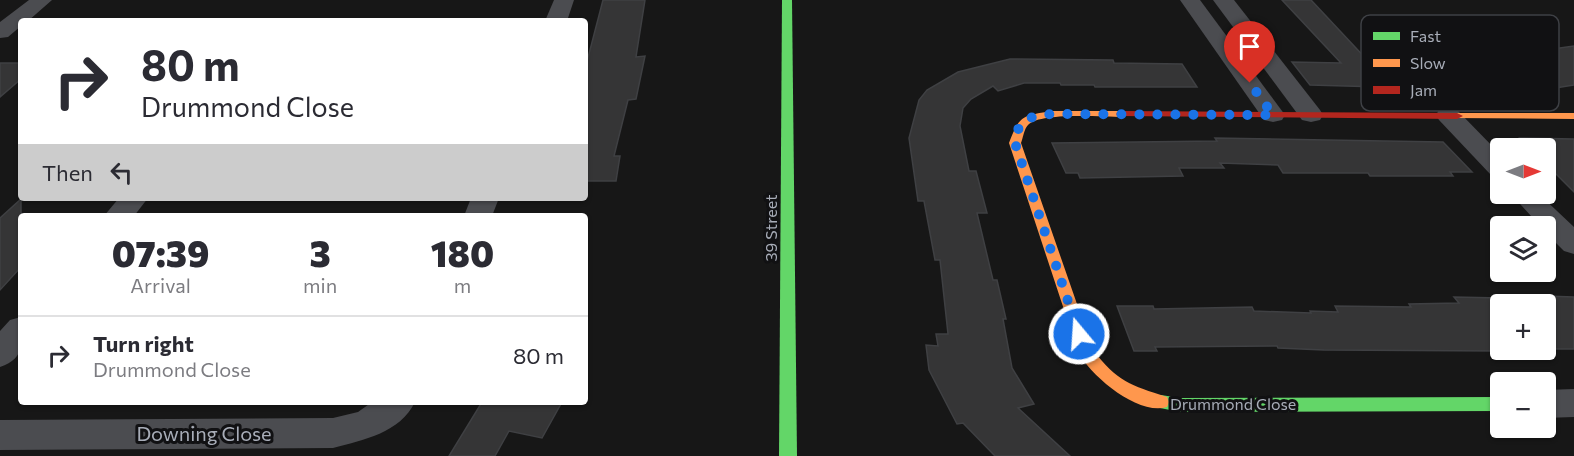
<!DOCTYPE html>
<meta charset="utf-8">
<style>
body{margin:0;font-family:Commissioner,sans-serif;background:#f7f7f7;color:#2b2b33;height:100vh;display:flex;flex-direction:column;font-size:22px;white-space:nowrap}
*{box-sizing:border-box;margin:0}
p{font-size:20px;color:#7c7c81}
.icon{flex:none;width:33px;height:33px;fill:none;stroke:currentColor;stroke-width:2;stroke-linecap:round;stroke-linejoin:round}
.map{position:relative;flex:1;overflow:hidden}
.details{position:absolute;left:18px;top:213px;width:570px;height:192px;display:flex;flex-direction:column;background:#fff;border-radius:6px;box-shadow:0 2px 4px #0004}
.details>*{flex:none}
.hud{position:absolute;left:18px;top:18px;width:570px;height:183px;border-radius:6px;box-shadow:0 2px 4px #0004;background:#fff;color:#2b2b33;overflow:hidden}
.needle{width:39px;rotate:90deg}
.fabs{position:absolute;left:1490px;top:138px;display:grid;gap:12px}
.fabs a{display:grid;place-items:center;width:66px;height:66px;border-radius:6px;background:#fff;box-shadow:0 2px 4px #0004;font-size:30px}
.pin{position:absolute;display:grid;place-items:center;width:51px;height:51px;color:#fff;margin:-62px -26px;border-radius:50% 50% 50% 0;rotate:-45deg;box-shadow:0 0 6px #0007}
.pin .icon{rotate:45deg}
.me{position:absolute;width:66px;margin:-33px;rotate:342deg;stroke-linejoin:round;filter:drop-shadow(0 0 4px #0008)}
.turn{display:flex;align-items:center;gap:21px;height:126px;padding:0 24px;font-size:27px}
.turn .icon{width:78px;height:78px;stroke-width:2.5}
.turn b{display:block;font-size:42px;line-height:51px}
.then{display:flex;align-items:center;height:57px;padding:0 24px;background:#0003;gap:12px;font-size:22px}
.eta{display:flex;justify-content:space-evenly;align-items:center;height:102px;text-align:center}
.eta b{font-size:36px;font-weight:800;line-height:42px}
ul{padding:0;list-style:none}
li{display:flex;align-items:center;gap:18px;height:78px;padding:0 24px;border-top:2px solid #e1e1e2}
li div{flex:1}
li b{display:block;font-size:22px}
li em{font-style:normal}
.map>svg:first-child{display:block}
.building{fill:#353536;stroke:#3f4043;stroke-width:1.5}
.lines{fill:none;stroke-linecap:round;stroke-linejoin:round}
.street{fill:#4b4c50;fill-rule:evenodd}
.fast{fill:#63d668;fill-rule:evenodd}
.slow{fill:#ff974d;fill-rule:evenodd}
.jam{fill:#b3261e;fill-rule:evenodd}
.route{stroke:#1a73e8;stroke-width:10;stroke-dasharray:0 18}
.labels{text-anchor:middle;stroke-width:6;stroke-linejoin:round;paint-order:stroke}
.street-label{font-size:16px;fill:#a8adb8;stroke:#111113}
.near-street-label{font-size:20px;fill:#a8adb8;stroke:#111113}
.key{fill:#111113;stroke:#3e4045;stroke-width:1.5}
.key-label{font-size:16px;fill:#a8adb8}
</style>
<div class="map">
<svg width="1574" height="456" viewBox="0 0 1574 456">
<rect width="100%" height="100%" fill="#171717"/>
<g class="building">
<polygon points="603,0 645,0 636,57 645,56 636,99 628,100 614,156 620,156 616,181 585,181 585,69"/>
<polygon points="1282,0 1311,0 1370,63 1429,63 1426,60 1457,60 1459,62 1574,46 1574,85 1549,89 1451,89 1310,85 1292,62 1341,63"/>
<polygon points="1010,59 1113,60 1114,63 1182,64 1197,87 1095,87 1094,85 1061,85 1060,83 1024,83 998,91 993,86 971,99 963,108 960,126 969,171 976,171 987,213 977,213 993,280 997,280 1006,319 1003,319 1012,368 1034,404 1018,408 1070,456 995,456 963,423 957,424 929,370 926,345 938,346 936,334 948,334 940,260 935,260 924,201 918,201 909,138 919,100 927,90 958,72"/>
<polygon points="0,63 21,63 21,79 0,97"/>
<polygon points="1215,138 1443,142 1472,172 1450,172 1453,176 1370,176 1368,173 1283,173 1278,165 1220,163 1224,168 1179,168 1183,176 1080,178 1078,173 1066,173 1052,143 1217,141"/>
<polygon points="1520,138 1574,139 1574,192 1545,163 1545,148 1531,148"/>
<polygon points="21,199 21,267 0,290 0,218"/>
<polygon points="1545,296 1574,297 1574,349 1545,349"/>
<polygon points="1454,297 1500,298 1500,351 1324,350 1278,348 1277,346 1155,347 1157,351 1134,351 1117,306 1153,306 1154,309 1252,307 1254,311 1311,313 1310,311 1338,312 1335,306 1411,307 1409,304 1459,303"/>
<polygon points="482,402 562,402 542,438 509,431 495,456 449,456"/>
</g>
<g class="lines">
<g class="street">
<polygon points="29,0 52,0 28,21 21,21 21,26 8,37 0,38 0,22"/>
<polygon points="554,0 574,0 567,21 545,21"/>
<polygon points="1180,0 1200,0 1285,115 1282,120 1273,122 1264,120"/>
<polygon points="1213,0 1234,0 1320,110 1323,115 1320,120 1311,122 1302,120"/>
<polygon points="1448,108 1457,110 1500,154 1500,177 1491,175 1439,120 1436,115 1439,110"/>
<polygon points="1511,194 1539,194 1574,227 1574,254 1564,251 1545,232 1545,226 1540,226"/>
<polygon points="119,198 148,198 134,216 104,216"/>
<polygon points="471,198 499,198 492,216 464,216"/>
<path d="M21,317C21,341 27,358 0,367V331L10,320Z"/>
<polygon points="1574,389 1574,417 1545,418 1545,390"/>
<path d="M372,402H415C400,433 363,440 333,448L0,450V420L333,418L358,412Z"/>
</g>
<g class="fast">
<polygon points="782,0 792,0 797,456 779,456"/>
<polygon points="1161,395 1180,398 1500,397 1500,411 1180,412 1155,407 1153,402 1155,397"/>
</g>
<g class="slow">
<path d="M1052,111H1122L1128,114L1122,117C1103,117 1040,112 1028,125C1024,129 1023,138 1021,143L1093,350C1118,382 1130,385 1167,397L1169,402L1167,407C1138,416 1091,376 1078,352L1009,143C1020,114 1023,116 1052,111Z"/>
<polygon points="1457,113 1574,113 1574,119 1453,118 1451,116"/>
</g>
<polygon class="jam" points="1122,111 1457,113 1463,116 1457,119 1118,116 1116,114 1118,112"/>
</g>
<g class="lines">
<path class="route" d="M1079,334L1015,143C1017,119 1030,116 1052,114L1273,115L1250,83"/>
</g>
<g class="labels">
<g class="street-label">
<text transform="translate(771 228) rotate(-90)" y="6">39 Street</text>
<text x="1233" y="410">Drummond Close</text>
</g>
<g class="near-street-label">
<text x="204" y="441">Downing Close</text>
</g>
</g>
<rect x="1361" y="15" width="198" height="96" rx="9" class="key"/>
<rect x="1373" y="32" width="27" height="8" fill="#63d668"/>
<rect x="1373" y="59" width="27" height="8" fill="#ff974d"/>
<rect x="1373" y="86" width="27" height="8" fill="#b3261e"/>
<g class="key-label">
<text x="1410" y="42">Fast</text>
<text x="1410" y="69">Slow</text>
<text x="1410" y="96">Jam</text>
</g>
</svg>
<div class="fabs">
<a><svg class="needle" viewBox="-14 -14 28 28"><path d="M0-13l5 13h-10z" fill="#e53935"/><path d="M0 13l5-13h-10z" fill="#7c7c81"/></svg></a>
<a><svg class="icon" aria-label="layers" viewBox="0 0 24 24"><path d="M12 4l9 5-9 5-9-5zM3 14l9 5 9-5"/></svg></a>
<a>+</a>
<a>−</a>
</div>
<div class="pin" style="left:1250px;top:83px;background:#d93025"><svg class="icon" aria-label="arrive" viewBox="0 0 24 24"><path d="M6 21V4h12l-3 4 3 4H6"/></svg></div>
<svg class="me" style="left:1079px;top:334px" viewBox="-20 -20 40 40"><circle r="17" fill="#1a73e8" stroke="#fff" stroke-width="3"/><path d="M0-11L8 9 0 5-8 9z" fill="#fff"/></svg>
<div class="hud">
<div class="turn"><svg class="icon" aria-label="right" viewBox="0 0 24 24"><path d="M7 20v-9h11M14 6l5 5-5 5"/></svg><div><b>80 m</b>Drummond Close</div></div>
<div class="then">Then<svg class="icon" aria-label="left" viewBox="0 0 24 24"><path d="M17 20v-9H6M10 6l-5 5 5 5"/></svg></div>
</div>
<section class="details">
<div class="eta">
<div><b>07:39</b><p>Arrival</p></div>
<div><b>3</b><p>min</p></div>
<div><b>180</b><p>m</p></div>
</div>
<ul>
<li><svg class="icon" aria-label="right" viewBox="0 0 24 24"><path d="M7 20v-9h11M14 6l5 5-5 5"/></svg><div><b>Turn right</b><p>Drummond Close</p></div><em>80 m</em></li>
</ul>
</section>
</div>
